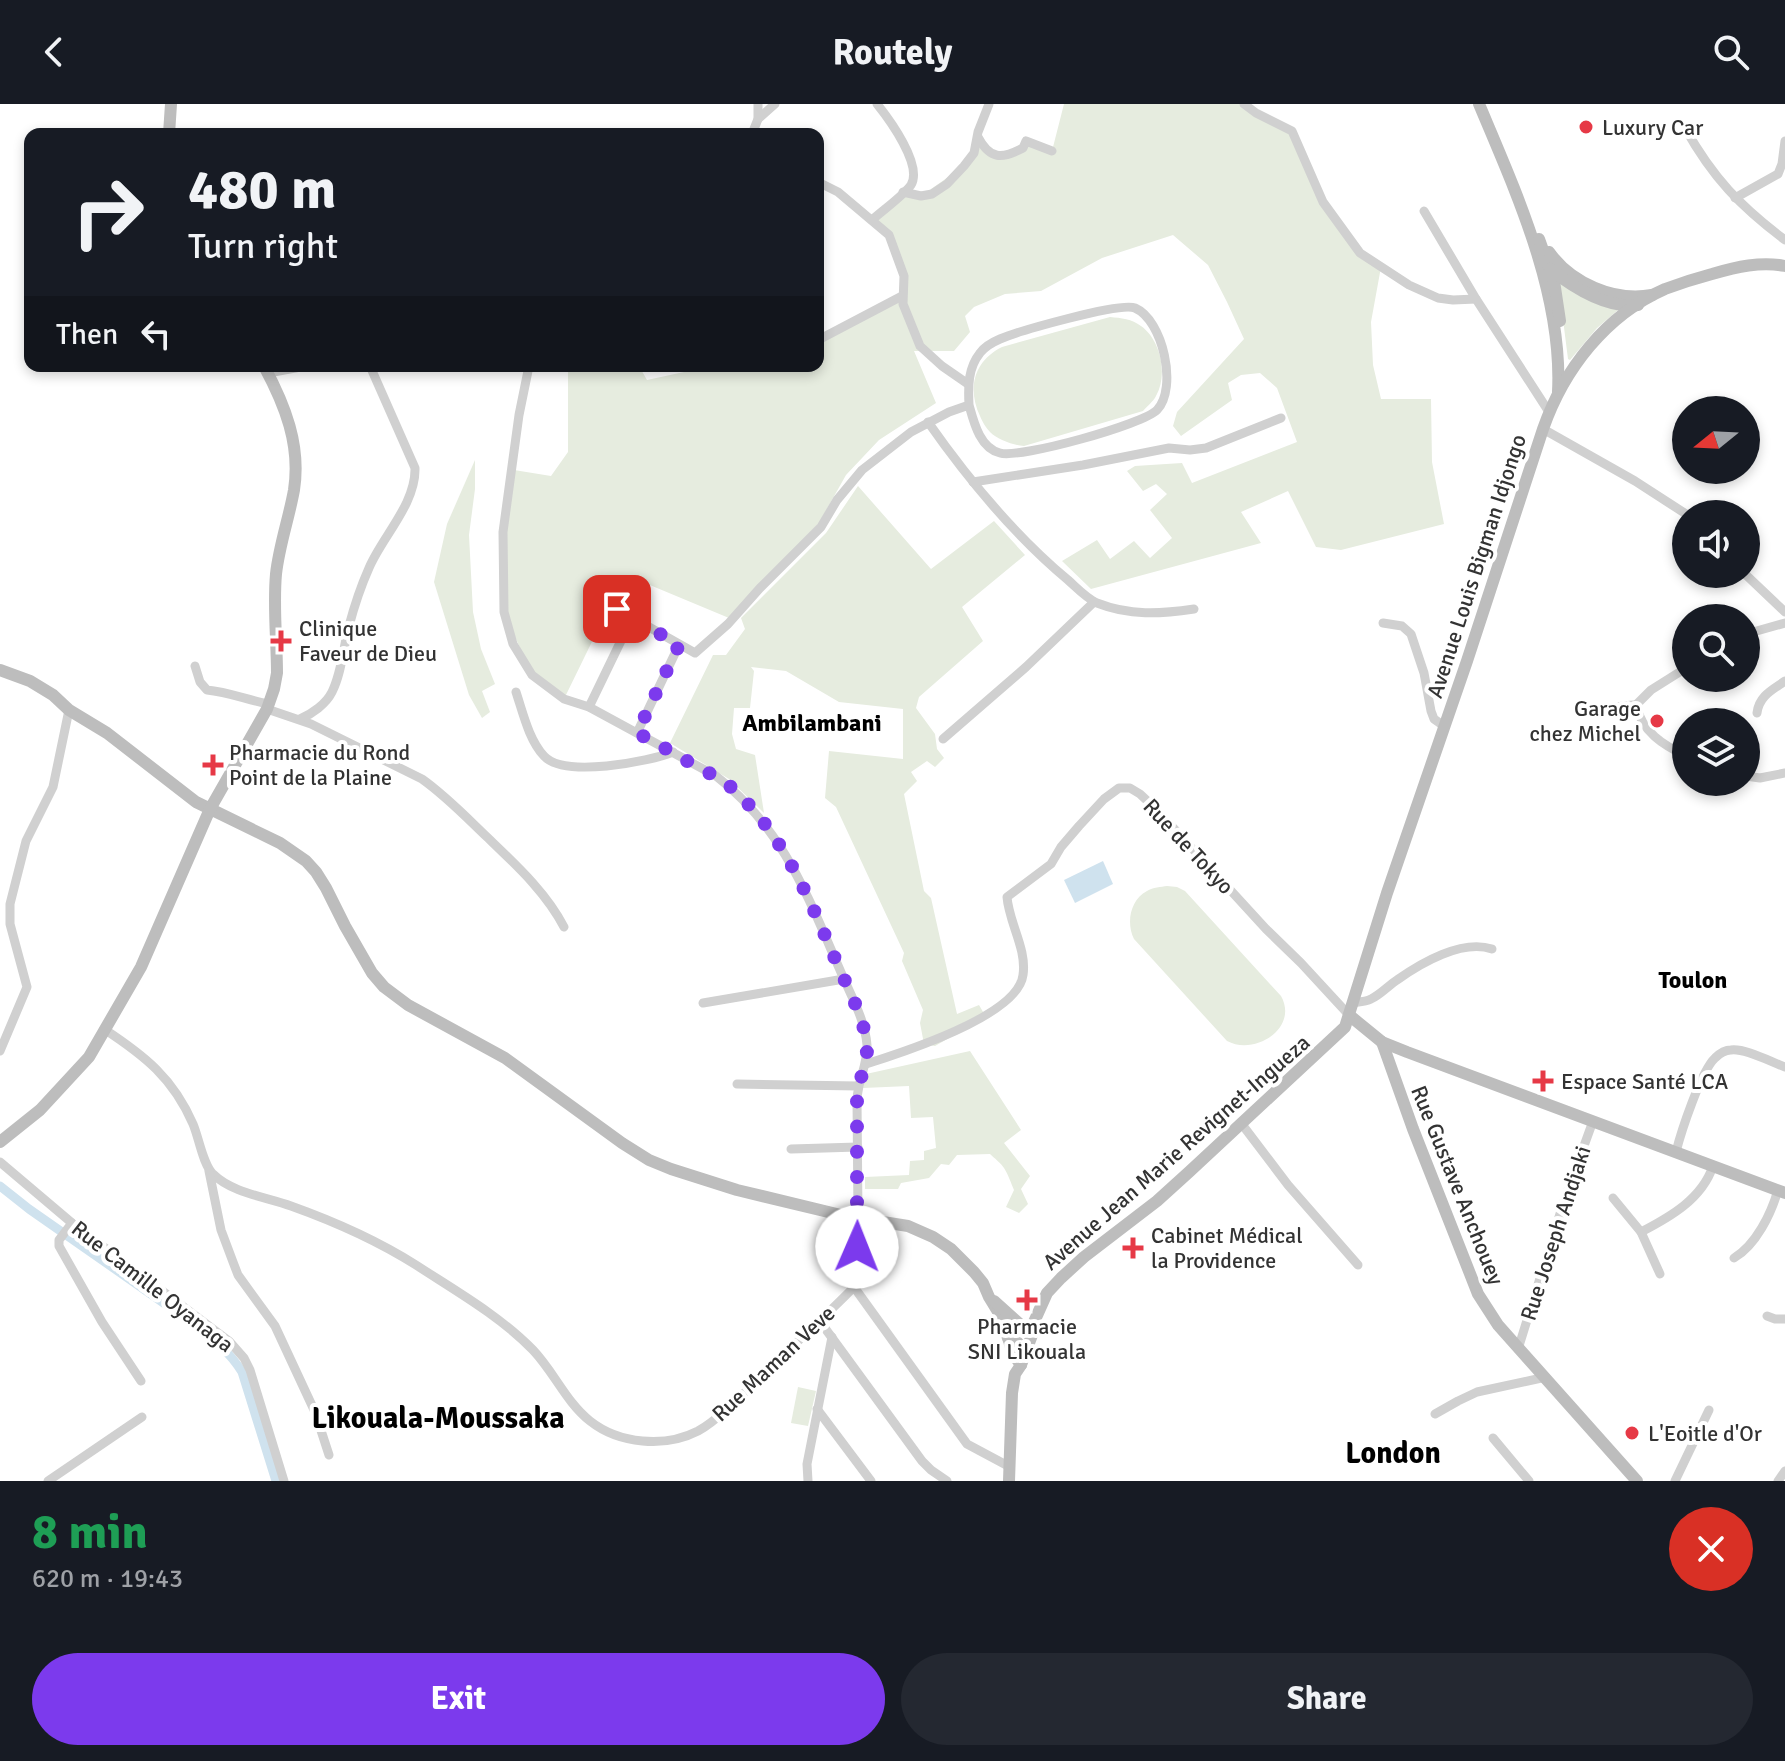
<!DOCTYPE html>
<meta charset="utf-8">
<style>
body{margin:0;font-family:Signika,sans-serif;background:#242831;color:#f1f3f6;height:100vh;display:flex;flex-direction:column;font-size:30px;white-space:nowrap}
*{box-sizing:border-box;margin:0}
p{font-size:26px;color:#9ea1a6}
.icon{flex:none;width:44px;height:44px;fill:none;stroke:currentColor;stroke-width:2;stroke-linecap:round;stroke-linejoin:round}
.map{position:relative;height:1377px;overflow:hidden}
.panel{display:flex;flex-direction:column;background:#171b24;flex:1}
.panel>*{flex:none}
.guide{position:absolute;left:24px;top:24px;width:800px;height:244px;border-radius:16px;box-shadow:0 4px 12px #0003;background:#171b24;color:#f1f3f6;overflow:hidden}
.needle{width:52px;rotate:252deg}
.tools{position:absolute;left:1672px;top:292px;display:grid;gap:16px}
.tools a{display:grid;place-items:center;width:88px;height:88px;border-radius:50%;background:#171b24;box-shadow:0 4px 12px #0003;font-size:40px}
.pin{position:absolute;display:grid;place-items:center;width:68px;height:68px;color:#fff;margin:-34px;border-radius:16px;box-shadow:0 4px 12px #0006}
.me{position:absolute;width:88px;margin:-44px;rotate:1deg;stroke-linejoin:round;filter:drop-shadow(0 0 6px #0008)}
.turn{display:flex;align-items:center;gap:28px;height:168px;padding:0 32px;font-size:36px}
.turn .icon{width:104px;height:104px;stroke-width:2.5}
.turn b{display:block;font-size:56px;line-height:68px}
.then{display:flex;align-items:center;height:76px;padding:0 32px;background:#0003;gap:16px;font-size:30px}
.round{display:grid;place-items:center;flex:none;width:84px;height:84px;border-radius:42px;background:#242831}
.headline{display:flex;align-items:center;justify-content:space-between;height:136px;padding:0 32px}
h1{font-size:48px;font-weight:700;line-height:60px;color:#1e9e55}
.action{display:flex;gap:16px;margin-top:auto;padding:16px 32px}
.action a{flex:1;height:92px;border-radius:48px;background:#7c3aed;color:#fff;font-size:32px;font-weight:700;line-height:92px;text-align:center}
.action a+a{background:#242831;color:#f1f3f6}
header{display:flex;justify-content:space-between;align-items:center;height:104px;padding:0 32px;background:#171b24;font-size:36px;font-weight:700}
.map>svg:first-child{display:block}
.green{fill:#e6ecdf}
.water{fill:#cfe2ee}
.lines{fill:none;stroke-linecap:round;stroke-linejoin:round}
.canal{stroke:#cfe2ee;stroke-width:9}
.street{stroke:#d0d0d0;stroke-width:9}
.secondary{stroke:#bdbdbd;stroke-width:12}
.route{stroke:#7c3aed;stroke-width:14;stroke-dasharray:0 25.2}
.poi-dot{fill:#e63946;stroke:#fff;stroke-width:3}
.labels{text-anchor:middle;stroke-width:8;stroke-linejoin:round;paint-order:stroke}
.poi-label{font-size:22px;fill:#333;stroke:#fff;text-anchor:start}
.street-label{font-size:22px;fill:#333;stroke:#fff}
.neighbourhood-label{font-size:24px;font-weight:bold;fill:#000;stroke:#fff}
.district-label{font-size:30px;font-weight:bold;fill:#000;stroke:#fff}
</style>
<header><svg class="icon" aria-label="back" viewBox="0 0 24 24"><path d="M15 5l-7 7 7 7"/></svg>Routely<svg class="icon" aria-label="search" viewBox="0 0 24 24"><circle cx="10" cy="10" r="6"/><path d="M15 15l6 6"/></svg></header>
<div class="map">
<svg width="1785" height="1377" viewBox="0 0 1785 1377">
<rect width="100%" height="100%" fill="#fff"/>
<g class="green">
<polygon points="1064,0 1244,0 1292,27 1323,98 1360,149 1381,163 1371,218 1373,261 1381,295 1431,295 1432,358 1444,420 1341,446 1316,443 1288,387 1241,408 1261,439 1091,485 1062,457 1097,436 1110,455 1134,437 1150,454 1172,434 1150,406 1167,390 1156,380 1143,387 1127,367 1135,362 1182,359 1192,379 1297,338 1277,284 1260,269 1241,271 1228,279 1232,296 1181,332 1173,322 1177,308 1244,235 1227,198 1208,161 1173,131 1102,154 1041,187 1005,190 974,203 965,212 970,228 954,247 914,247 936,299 879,336 846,371 819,419 729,514 633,474 605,511 564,595 532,571 504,508 502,442 514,366 551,372 568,348 568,264 577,262 639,262 647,276 684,268 693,262 818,262 818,236 902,191 904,172 889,131 872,116 903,88 921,92 964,62 978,33 1001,52 1026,37 1052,47"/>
<polygon points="1558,176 1618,206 1597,224 1570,256 1568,255"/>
<path d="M1110,213C1121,214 1132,215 1141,222C1161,236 1168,271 1156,292C1153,298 1147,302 1143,307L1024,342C1013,341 998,336 990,328C986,324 982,317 980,312C967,284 974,257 1002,243Z"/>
<polygon points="475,356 475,385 469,431 473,508 481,545 495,580 482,587 490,608 482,614 469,591 434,478 447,420"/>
<polygon points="858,382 931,465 994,417 1025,451 962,503 983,537 919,593 916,604 935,630 937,645 944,654 935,663 927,657 911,668 917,677 904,690 924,787 931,794 957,910 979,901 986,913 935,942 924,940 920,919 923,906 902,857 904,849 836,703 825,694 829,647 903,655 903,605 839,598 786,567 751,563 754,567 750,604 734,604 732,630 736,645 755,651 764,709 729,675 670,639 713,551 726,551 745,525 741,514 826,429"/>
<path d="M1167,782L1177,783L1185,787L1281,892C1299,924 1255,952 1227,937L1134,835C1126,819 1130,796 1147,787C1153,783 1161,783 1167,782Z"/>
<path d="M970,947L1021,1026L1004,1039L1030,1072L1021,1085L1028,1100L1019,1109L1006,1103L1014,1086C1011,1079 1008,1070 1004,1064C1001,1059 994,1054 990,1050L957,1051L949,1061L941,1060L929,1074L901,1079L898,1085H865V1073L909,1071L910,1057L924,1056V1047L936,1044L933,1013L911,1014L909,982L863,984L866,970Z"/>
<polygon points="798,1283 816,1287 808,1322 791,1319"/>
</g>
<polygon class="water" points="1103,757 1113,780 1075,799 1064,776"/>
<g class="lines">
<path class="canal" d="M0,1082L29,1105L195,1221C213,1235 230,1248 242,1268L276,1377"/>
<g class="street">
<polyline points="1244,0 1256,9 1292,27 1323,98 1360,149 1409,181 1438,194 1453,196 1476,195"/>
<polyline points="758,15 775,0"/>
<path d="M1685,24C1713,74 1740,102 1785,136"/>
<polyline points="752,30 758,15 758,0"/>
<path d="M978,33C990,56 1002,55 1023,44L1026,37L1052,47"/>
<polyline points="818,78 838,88 889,131 904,172 903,200 920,242 942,262 968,280"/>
<polyline points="903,88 921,92 932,90 947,80 964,62 974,49 978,28 989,0"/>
<polyline points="1735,94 1778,70 1782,60 1785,37"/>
<polyline points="1424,107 1476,195 1549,308"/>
<path d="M872,116C882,107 904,91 911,81C923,61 889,15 877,0"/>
<polyline points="822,234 902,192"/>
<polyline points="268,269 306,262"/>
<path d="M928,318C968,375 1014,431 1068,476C1076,483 1086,494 1097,499C1130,512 1160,510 1194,505"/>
<polyline points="1543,325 1635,377 1686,410"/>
<polyline points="973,378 1083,361 1169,344 1190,346 1206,344 1281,314"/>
<polyline points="1745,470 1785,508"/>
<path d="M617,505L695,549L728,520L760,484L821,423L837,396L862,366L911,328L949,308L969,301C974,319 980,344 1000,349C1020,355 1144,320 1157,306C1178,284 1163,216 1135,204C1120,198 1019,227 1000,235C993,238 985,242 980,249C968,264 968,282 969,301"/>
<polyline points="1383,519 1402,522 1411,530 1424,569 1431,607 1434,615 1444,622"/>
<polyline points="1746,530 1785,519"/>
<path d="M195,562L200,578L207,586C228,588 248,596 269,600"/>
<path d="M1686,564L1651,586L1636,601C1642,628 1663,641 1686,652"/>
<path d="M516,588C523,609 529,636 544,652C564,674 648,658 673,648"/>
<polyline points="589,603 632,514"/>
<path d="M267,605L311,620L422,675C446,692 466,713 487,733C515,760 546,788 564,823"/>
<path d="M1599,606C1612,605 1624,600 1636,601"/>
<path d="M1757,609C1759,592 1772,586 1785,577"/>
<path d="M300,615C312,610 326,600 332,588C342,568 343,544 349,522C354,503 361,482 369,464C382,433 416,400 415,364L370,262"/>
<polyline points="637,629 679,541"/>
<polyline points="943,635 1026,563 1094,498"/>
<polyline points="1746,672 1760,674 1785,669"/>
<polyline points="703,899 844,875"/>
<path d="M1352,899C1358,898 1365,898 1371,895C1380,891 1388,882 1397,876C1421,859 1462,835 1492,845"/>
<path d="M104,925C145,952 173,974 193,1020C199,1034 203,1061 213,1070C232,1089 266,1093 291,1102C333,1117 378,1137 416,1161C456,1187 500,1212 533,1246C554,1268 566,1298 590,1317C619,1340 665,1344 698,1327C720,1315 752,1281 771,1263C798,1236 827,1211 854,1183L857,1172L858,1114L857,995C858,976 868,960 867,941C865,915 850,890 840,866C807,791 783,724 716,672L589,603L564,595L532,571L513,540L504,508L503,428L519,311L529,262"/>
<polyline points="0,947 27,883 10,820 10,800 26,737 53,683 69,606"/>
<path d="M866,960C901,949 1018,912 1023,871C1027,845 1009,819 1007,793L1051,760L1061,743L1079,722L1104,695L1119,684H1130L1140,690L1157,706L1266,825L1301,859L1349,911"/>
<polyline points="737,980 858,982"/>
<polyline points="1241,1019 1288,1081 1358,1161"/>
<polyline points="791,1045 858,1043"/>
<path d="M1676,1048C1681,1028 1701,967 1715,954C1719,950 1725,946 1731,946C1745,944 1771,958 1785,963"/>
<polyline points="0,1058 72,1119 229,1237 244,1254 250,1266 284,1377"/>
<polyline points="209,1067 221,1126 233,1158 238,1171 275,1222 315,1308 329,1351"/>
<path d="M1613,1094L1641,1128C1670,1113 1702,1095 1713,1062"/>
<polyline points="72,1119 59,1136 59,1142 102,1218 141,1277"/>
<polyline points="1641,1128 1660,1170"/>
<path d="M1734,1154C1756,1141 1771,1110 1778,1086"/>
<polyline points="854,1183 967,1340 1010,1363"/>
<polyline points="1767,1212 1775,1215 1785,1215"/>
<polyline points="819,1216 922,1357 931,1366 947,1377"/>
<polyline points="1519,1242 1563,1100 1593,1017"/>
<polyline points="817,1305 871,1377"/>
<polyline points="1435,1310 1458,1297 1477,1288 1546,1273"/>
<polyline points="1493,1334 1529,1377"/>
<polyline points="48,1377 142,1313"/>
<polyline points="808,1377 807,1360 832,1233"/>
<polyline points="1675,1377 1709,1306"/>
<polyline points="1778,1377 1785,1367"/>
</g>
<g class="secondary">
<path d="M1479,0C1516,88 1563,190 1558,288"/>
<polyline points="169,30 171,0"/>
<polyline points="1539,135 1554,177 1560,217"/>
<path d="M1549,148C1571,179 1614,198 1652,191"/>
<path d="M1550,165C1574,184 1607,205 1638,201"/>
<polyline points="0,566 30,577 53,591 69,606 107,629 196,698 280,739 306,757 316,768 326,784 345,822 372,869 384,883 408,901 505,954 622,1039 649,1056 671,1065 737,1086 845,1112 908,1122 933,1133 951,1145 974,1168 983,1179 989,1193 1014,1234 1025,1248"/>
<polyline points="1349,911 1382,938 1407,948 1785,1089"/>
<polyline points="1382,938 1413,1025 1478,1190 1498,1221 1637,1377"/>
<path d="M0,1038L40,1006L89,953L141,863L210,705L267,605L274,585L277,569C277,537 273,503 276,470C279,442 289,414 294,386C301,341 285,301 264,262"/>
<polyline points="994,1197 1032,1231"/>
<polyline points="1006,1228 1013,1250 1021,1261"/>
<path d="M1009,1377L1012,1289L1015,1270L1021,1261L1032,1231L1034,1218L1047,1189L1061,1174L1084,1153L1157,1097L1189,1068L1345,923L1387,789L1467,557L1543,325C1564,265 1606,211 1665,185C1681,179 1697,174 1712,170C1736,163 1761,157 1785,162"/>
</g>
</g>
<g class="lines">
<path class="route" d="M617,505L679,541L637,629C657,639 676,651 696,662C709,669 721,675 732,684C782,729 807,790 833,850C844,877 864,912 867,941C868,960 858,976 857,995V1143"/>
</g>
<g class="poi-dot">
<circle cx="1586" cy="23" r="8"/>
<path d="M277 525h8v8h8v8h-8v8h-8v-8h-8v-8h8z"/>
<circle cx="1657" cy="617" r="8"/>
<path d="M209 649h8v8h8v8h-8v8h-8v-8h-8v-8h8z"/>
<path d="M1539 965h8v8h8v8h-8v8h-8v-8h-8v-8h8z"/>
<path d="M1129 1132h8v8h8v8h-8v8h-8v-8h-8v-8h8z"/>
<path d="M1023 1184h8v8h8v8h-8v8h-8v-8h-8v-8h8z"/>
<circle cx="1632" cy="1329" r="8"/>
</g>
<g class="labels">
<g class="poi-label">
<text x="1602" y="31">Luxury Car</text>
<text x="299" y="532">Clinique<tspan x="299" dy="25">Faveur de Dieu</tspan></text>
<text x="1641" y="612" text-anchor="end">Garage<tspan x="1641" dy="25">chez Michel</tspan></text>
<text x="229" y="656">Pharmacie du Rond<tspan x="229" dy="25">Point de la Plaine</tspan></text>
<text x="1561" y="985">Espace Santé LCA</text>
<text x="1151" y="1139">Cabinet Médical<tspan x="1151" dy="25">la Providence</tspan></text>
<text x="1027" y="1230" text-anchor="middle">Pharmacie<tspan x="1027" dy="25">SNI Likouala</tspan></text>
<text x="1648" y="1337">L'Eoitle d'Or</text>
</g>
<g class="street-label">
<text transform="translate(1476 462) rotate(-72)" y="8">Avenue Louis Bigman Idjongo</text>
<text transform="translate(1189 742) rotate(47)" y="8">Rue de Tokyo</text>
<text transform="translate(1176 1048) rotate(-41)" y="8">Avenue Jean Marie Revignet-Ingueza</text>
<text transform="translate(1458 1081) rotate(68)" y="8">Rue Gustave Anchouey</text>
<text transform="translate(1555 1129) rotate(-72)" y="8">Rue Joseph Andjaki</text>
<text transform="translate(153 1182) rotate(38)" y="8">Rue Camille Oyanaga</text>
<text transform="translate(773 1259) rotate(-43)" y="8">Rue Maman Veve</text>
</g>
<g class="neighbourhood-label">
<text x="812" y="627">Ambilambani</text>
<text x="1693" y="884">Toulon</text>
</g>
<g class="district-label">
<text x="438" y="1324">Likouala-Moussaka</text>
<text x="1393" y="1359">London</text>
</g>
</g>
</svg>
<div class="tools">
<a><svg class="needle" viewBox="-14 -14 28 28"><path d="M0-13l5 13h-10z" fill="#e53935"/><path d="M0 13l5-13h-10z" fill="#9ea1a6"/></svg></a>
<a><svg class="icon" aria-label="sound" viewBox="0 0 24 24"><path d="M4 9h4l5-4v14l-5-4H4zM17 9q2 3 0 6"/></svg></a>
<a><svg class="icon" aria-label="search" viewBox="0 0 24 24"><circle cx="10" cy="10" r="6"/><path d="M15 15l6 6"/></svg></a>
<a><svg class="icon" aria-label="layers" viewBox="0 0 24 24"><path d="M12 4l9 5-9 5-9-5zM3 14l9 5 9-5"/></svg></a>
</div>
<div class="pin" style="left:617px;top:505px;background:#d93025"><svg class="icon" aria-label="arrive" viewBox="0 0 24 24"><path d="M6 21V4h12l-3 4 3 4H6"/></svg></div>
<svg class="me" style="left:857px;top:1143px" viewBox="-20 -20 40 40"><circle r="19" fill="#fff"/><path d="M0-13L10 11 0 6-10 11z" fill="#7c3aed"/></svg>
<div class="guide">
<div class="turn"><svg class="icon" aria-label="right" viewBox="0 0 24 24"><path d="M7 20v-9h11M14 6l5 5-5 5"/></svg><div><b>480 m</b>Turn right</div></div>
<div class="then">Then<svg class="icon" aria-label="left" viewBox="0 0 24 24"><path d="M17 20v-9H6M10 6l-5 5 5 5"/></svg></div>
</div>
</div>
<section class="panel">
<div class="headline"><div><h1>8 min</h1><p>620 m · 19:43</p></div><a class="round" style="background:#d93025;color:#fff"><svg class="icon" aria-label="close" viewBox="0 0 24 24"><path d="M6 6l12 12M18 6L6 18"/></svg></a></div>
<div class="action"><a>Exit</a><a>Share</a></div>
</section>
